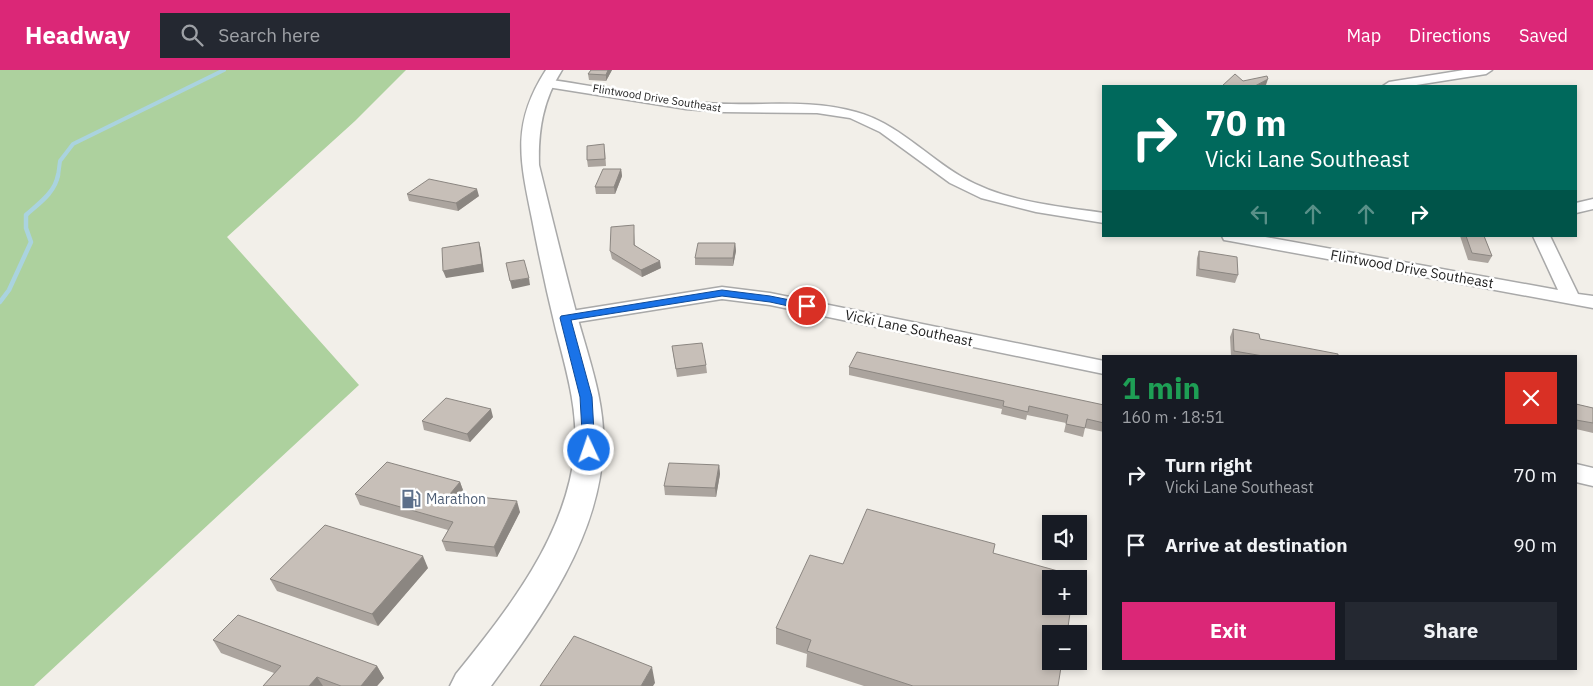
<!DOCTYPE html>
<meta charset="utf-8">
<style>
body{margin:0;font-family:"IBM Plex Sans",sans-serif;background:#242831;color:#f1f3f6;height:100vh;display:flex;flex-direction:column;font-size:19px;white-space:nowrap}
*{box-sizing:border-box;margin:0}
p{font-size:16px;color:#9ea1a6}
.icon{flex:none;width:28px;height:28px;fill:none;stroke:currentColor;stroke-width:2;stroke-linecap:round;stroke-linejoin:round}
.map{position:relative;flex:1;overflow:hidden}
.side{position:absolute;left:1102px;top:285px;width:475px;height:315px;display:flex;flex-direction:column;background:#171b24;border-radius:0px;box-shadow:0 2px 8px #0003}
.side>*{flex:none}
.top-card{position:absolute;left:1102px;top:15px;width:475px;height:152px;border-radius:0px;box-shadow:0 2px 8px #0003;background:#00695c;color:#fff;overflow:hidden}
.controls{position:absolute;left:1042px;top:445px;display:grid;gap:10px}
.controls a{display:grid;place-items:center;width:45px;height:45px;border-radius:0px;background:#171b24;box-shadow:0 2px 8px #0003;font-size:25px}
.pin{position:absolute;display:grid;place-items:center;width:42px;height:42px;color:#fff;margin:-21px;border:2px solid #fff;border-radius:50%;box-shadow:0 1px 5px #0007}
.me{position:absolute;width:55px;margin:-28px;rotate:357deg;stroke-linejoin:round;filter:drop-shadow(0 0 4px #0008)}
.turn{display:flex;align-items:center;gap:18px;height:105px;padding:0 20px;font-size:22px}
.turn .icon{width:65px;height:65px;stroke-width:2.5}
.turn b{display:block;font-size:35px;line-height:42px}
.lanes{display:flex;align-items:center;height:48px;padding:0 20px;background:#0003;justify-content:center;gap:25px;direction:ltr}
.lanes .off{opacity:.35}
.round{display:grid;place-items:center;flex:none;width:52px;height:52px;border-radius:0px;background:#242831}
.overview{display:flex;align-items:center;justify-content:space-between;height:85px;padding:0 20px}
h1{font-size:30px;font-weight:700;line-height:38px;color:#1e9e55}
.action{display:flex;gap:10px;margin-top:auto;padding:10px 20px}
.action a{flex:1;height:58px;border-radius:0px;background:#db2777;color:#fff;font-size:20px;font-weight:700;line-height:58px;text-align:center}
.action a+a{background:#242831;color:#f1f3f6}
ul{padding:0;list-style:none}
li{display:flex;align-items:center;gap:15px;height:70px;padding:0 20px}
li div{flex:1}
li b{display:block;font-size:19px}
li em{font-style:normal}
header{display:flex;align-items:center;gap:30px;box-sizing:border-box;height:70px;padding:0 25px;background:#db2777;color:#fff}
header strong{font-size:24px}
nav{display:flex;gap:28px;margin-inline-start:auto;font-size:18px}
.search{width:350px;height:45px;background:#242831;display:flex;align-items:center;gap:12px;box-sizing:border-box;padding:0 18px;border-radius:0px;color:#9ea1a6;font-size:19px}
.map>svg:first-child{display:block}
.forest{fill:#add19e}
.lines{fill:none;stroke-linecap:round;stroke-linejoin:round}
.stream-far1{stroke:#aad3df;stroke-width:4}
.stream{stroke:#aad3df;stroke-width:4.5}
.minor-casing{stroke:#a9a9a9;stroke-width:3}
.tertiary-casing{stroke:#a9a9a9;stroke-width:3}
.minor{fill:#fff;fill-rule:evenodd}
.tertiary{fill:#fff;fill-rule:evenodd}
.wall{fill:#aba49e}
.shaded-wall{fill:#8b8681}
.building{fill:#c7bfb8;stroke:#8b8681}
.route{fill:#1a73e8;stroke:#114b97}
.labels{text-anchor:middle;stroke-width:5;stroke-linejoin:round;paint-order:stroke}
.far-street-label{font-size:11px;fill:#222;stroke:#fff}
.street-label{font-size:14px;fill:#222;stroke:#fff}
.service-label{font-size:14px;fill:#4e5e75;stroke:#fff;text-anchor:start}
</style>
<header>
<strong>Headway</strong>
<div class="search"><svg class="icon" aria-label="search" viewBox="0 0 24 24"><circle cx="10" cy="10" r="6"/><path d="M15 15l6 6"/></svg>Search here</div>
<nav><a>Map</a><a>Directions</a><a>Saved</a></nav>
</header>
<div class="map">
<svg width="1593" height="616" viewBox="0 0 1593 616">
<rect width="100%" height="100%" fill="#f2efe9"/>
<polygon class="forest" points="0,0 406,0 355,51 227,167 359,315 34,616 0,616"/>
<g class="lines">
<polyline class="stream-far1" points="58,106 60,91 73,74 224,0"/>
<path class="stream" d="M0,232L9,220L31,172L26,158V145C38,134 55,123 58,105"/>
<defs>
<g id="minor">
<polygon points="1464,0 1492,0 1486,4 1410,16 1383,16 1389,12"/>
<path d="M545,9C599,16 652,29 706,33C755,37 808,28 856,42C897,53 926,86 962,107C1005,132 1056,136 1104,143V153L1036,142L981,128L950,113L880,62L850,48L817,43L724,42L686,39L541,16L539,13L541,10Z"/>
<polygon points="1593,129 1593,139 1576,143 1576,133"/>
<polygon points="1222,166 1260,166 1558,220 1533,166 1550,166 1578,224 1593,226 1593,238 1230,171 1224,170"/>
<polygon points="722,217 770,223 1104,291 1104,304 770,235 722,229 565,254 558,252 555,248 558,244 565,242"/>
<polygon points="1576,394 1593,398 1593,416 1576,412"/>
</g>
<path id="tertiary" d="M546,0H562C543,30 538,60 539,95C551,144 563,193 576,242C588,287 606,333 603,379C599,468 542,547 491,616H450L456,604C509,538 566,467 575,380C578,339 566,299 556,260C547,223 539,186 532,149C520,90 511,54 546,0Z"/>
</defs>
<use href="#minor" class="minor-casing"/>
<use href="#tertiary" class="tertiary-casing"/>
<use href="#minor" class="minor"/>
<use href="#tertiary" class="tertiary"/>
</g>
<g class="wall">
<polygon points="591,0 612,0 606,11 589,10 588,4"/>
<polygon points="605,81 606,96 588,97 587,90"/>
<polygon points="621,99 622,106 615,124 596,124 595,117"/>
<polygon points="407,124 479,126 458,141 409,131"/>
<polygon points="634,162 635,175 661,198 642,207 612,189 610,181"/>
<polygon points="1460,166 1484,166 1492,186 1488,193 1468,190"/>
<polygon points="735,173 736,181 733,196 695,195 695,188"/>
<polygon points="1199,181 1238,205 1235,213 1196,206 1197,188"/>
<polygon points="1233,259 1260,269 1338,286 1231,286 1230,267"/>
<polygon points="672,276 706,295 707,303 677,307"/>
<polygon points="849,297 1104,335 1104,362 1085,358 1083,367 1064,362 1066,353 1027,345 1026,350 1001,344 1002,339 849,305"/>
<polygon points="1576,334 1593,338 1593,363 1576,359"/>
<polygon points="493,347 470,372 424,360 422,351"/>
<polygon points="719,395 720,404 716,427 665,425 664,416"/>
<polygon points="460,412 464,423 462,425 520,442 497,487 446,481 442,471 448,460 360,435 355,424"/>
<polygon points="843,494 1058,616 864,616 806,597 807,584 776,574 776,558"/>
<polygon points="428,498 378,556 277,521 270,509"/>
<polygon points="213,570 377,596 384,608 377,616 263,616 274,603 221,583"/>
</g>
<g class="shaded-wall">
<polygon points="608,0 612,0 606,11 606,5"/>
<polygon points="1268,9 1266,15 1264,16 1255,16"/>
<polygon points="621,99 622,106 615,124 614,117"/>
<polygon points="477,119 479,126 458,141 456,133"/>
<polygon points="479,172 481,179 484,202 446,208 443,201"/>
<polygon points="735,173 736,181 733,196 733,188"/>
<polygon points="660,191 661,198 642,207 641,200"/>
<polygon points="529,208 530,215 512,219 510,211"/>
<polygon points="491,339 493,347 470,372 467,364"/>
<polygon points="719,395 720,404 716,427 715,418"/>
<polygon points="460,412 464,423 453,434 450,424"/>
<polygon points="517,431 520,442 497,487 494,477"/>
<polygon points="423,486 428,498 378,556 372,544"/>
<polygon points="377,596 384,608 377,616 361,616"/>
<polygon points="652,597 655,613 653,616 641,616"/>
<polygon points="317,607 323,616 309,616"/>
</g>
<g class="building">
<polygon points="591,0 608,0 606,5 588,4"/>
<polygon points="1235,4 1243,11 1267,6 1268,9 1255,16 1222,16"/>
<polygon points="604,74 605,89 587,90 587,76"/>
<polygon points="603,99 621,99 614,117 595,117"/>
<polygon points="429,109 477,119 456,133 407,124"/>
<polygon points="634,155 634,175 660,191 641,200 610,181 611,157"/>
<polygon points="1466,166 1484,166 1492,186 1472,183"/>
<polygon points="479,172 482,194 443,201 442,178"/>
<polygon points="698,173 735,173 733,188 695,188"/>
<polygon points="1199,181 1237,187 1238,205 1199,199"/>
<polygon points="524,190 529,208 510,211 506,193"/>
<polygon points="1233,259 1259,264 1260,269 1338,284 1338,286 1263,286 1234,281"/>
<polygon points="702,273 706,295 676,299 672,276"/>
<polygon points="857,282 1104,335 1104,353 1087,349 1085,358 1066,354 1068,345 1029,336 1028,342 1003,336 1004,331 849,297"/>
<polygon points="446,328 491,339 467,364 422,351"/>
<polygon points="1576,334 1593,338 1593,353 1576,350"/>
<polygon points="387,392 460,412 450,424 517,431 494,477 442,471 453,452 355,424"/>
<polygon points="669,393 719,395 715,418 664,416"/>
<polygon points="867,439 995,474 993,483 1076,506 1076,509 1051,509 1051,536 1071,536 1067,564 1051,564 1051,591 1062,591 1058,616 913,616 807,581 811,570 776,558 810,485 843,494"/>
<polygon points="325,455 423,486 372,544 270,509"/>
<polygon points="238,545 377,596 361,616 341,616 317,607 309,616 263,616 281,596 213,570"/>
<polygon points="574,566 652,597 641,616 540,616"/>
</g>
<polygon class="route" points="722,220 770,226 810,234 812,236 807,240 770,232 722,226 571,250 592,327 595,380 589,384 584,383 583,380 580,327 560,248 561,246"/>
<defs>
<symbol id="fuel-bare" viewBox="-9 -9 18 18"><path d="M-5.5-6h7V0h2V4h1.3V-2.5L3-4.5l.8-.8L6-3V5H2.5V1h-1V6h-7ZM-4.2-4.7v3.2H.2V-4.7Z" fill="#5c6f8a" stroke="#fff" stroke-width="2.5" paint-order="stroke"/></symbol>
</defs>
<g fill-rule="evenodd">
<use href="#fuel-bare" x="397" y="415" width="28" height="28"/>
</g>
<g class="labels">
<g class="far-street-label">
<text transform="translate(657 28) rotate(9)" y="4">Flintwood Drive Southeast</text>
</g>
<g class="street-label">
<text transform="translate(1412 199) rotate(10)" y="5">Flintwood Drive Southeast</text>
<text transform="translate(909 258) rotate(12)" y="5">Vicki Lane Southeast</text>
</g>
<g class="service-label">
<text x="426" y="434">Marathon</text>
</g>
</g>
</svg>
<div class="controls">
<a><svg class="icon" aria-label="sound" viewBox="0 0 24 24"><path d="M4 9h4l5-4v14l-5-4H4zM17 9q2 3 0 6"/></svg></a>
<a>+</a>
<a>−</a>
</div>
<div class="pin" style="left:807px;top:236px;background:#d93025"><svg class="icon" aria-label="arrive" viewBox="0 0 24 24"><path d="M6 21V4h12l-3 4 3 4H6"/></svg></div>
<svg class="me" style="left:589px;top:380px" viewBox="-20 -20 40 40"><circle r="17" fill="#1a73e8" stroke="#fff" stroke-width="3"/><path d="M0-11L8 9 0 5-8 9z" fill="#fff"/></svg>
<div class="top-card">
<div class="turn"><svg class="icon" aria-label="right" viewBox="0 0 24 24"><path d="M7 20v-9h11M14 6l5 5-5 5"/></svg><div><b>70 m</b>Vicki Lane Southeast</div></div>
<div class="lanes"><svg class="icon off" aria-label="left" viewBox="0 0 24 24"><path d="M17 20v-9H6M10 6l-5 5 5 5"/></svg><svg class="icon off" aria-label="ahead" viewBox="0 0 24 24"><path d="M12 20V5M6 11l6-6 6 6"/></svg><svg class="icon off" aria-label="ahead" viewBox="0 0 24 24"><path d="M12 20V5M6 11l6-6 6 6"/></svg><svg class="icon" aria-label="right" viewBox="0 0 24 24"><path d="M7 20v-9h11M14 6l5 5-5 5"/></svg></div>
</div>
<section class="side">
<div class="overview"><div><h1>1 min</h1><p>160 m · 18:51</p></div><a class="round" style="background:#d93025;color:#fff"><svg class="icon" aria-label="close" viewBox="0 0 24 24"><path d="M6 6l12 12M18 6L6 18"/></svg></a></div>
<ul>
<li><svg class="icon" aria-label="right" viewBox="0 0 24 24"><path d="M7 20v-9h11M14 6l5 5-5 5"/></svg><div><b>Turn right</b><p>Vicki Lane Southeast</p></div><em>70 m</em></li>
<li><svg class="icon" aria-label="arrive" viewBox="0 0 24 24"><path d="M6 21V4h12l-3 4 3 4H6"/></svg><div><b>Arrive at destination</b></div><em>90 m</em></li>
</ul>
<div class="action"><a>Exit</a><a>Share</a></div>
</section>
</div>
